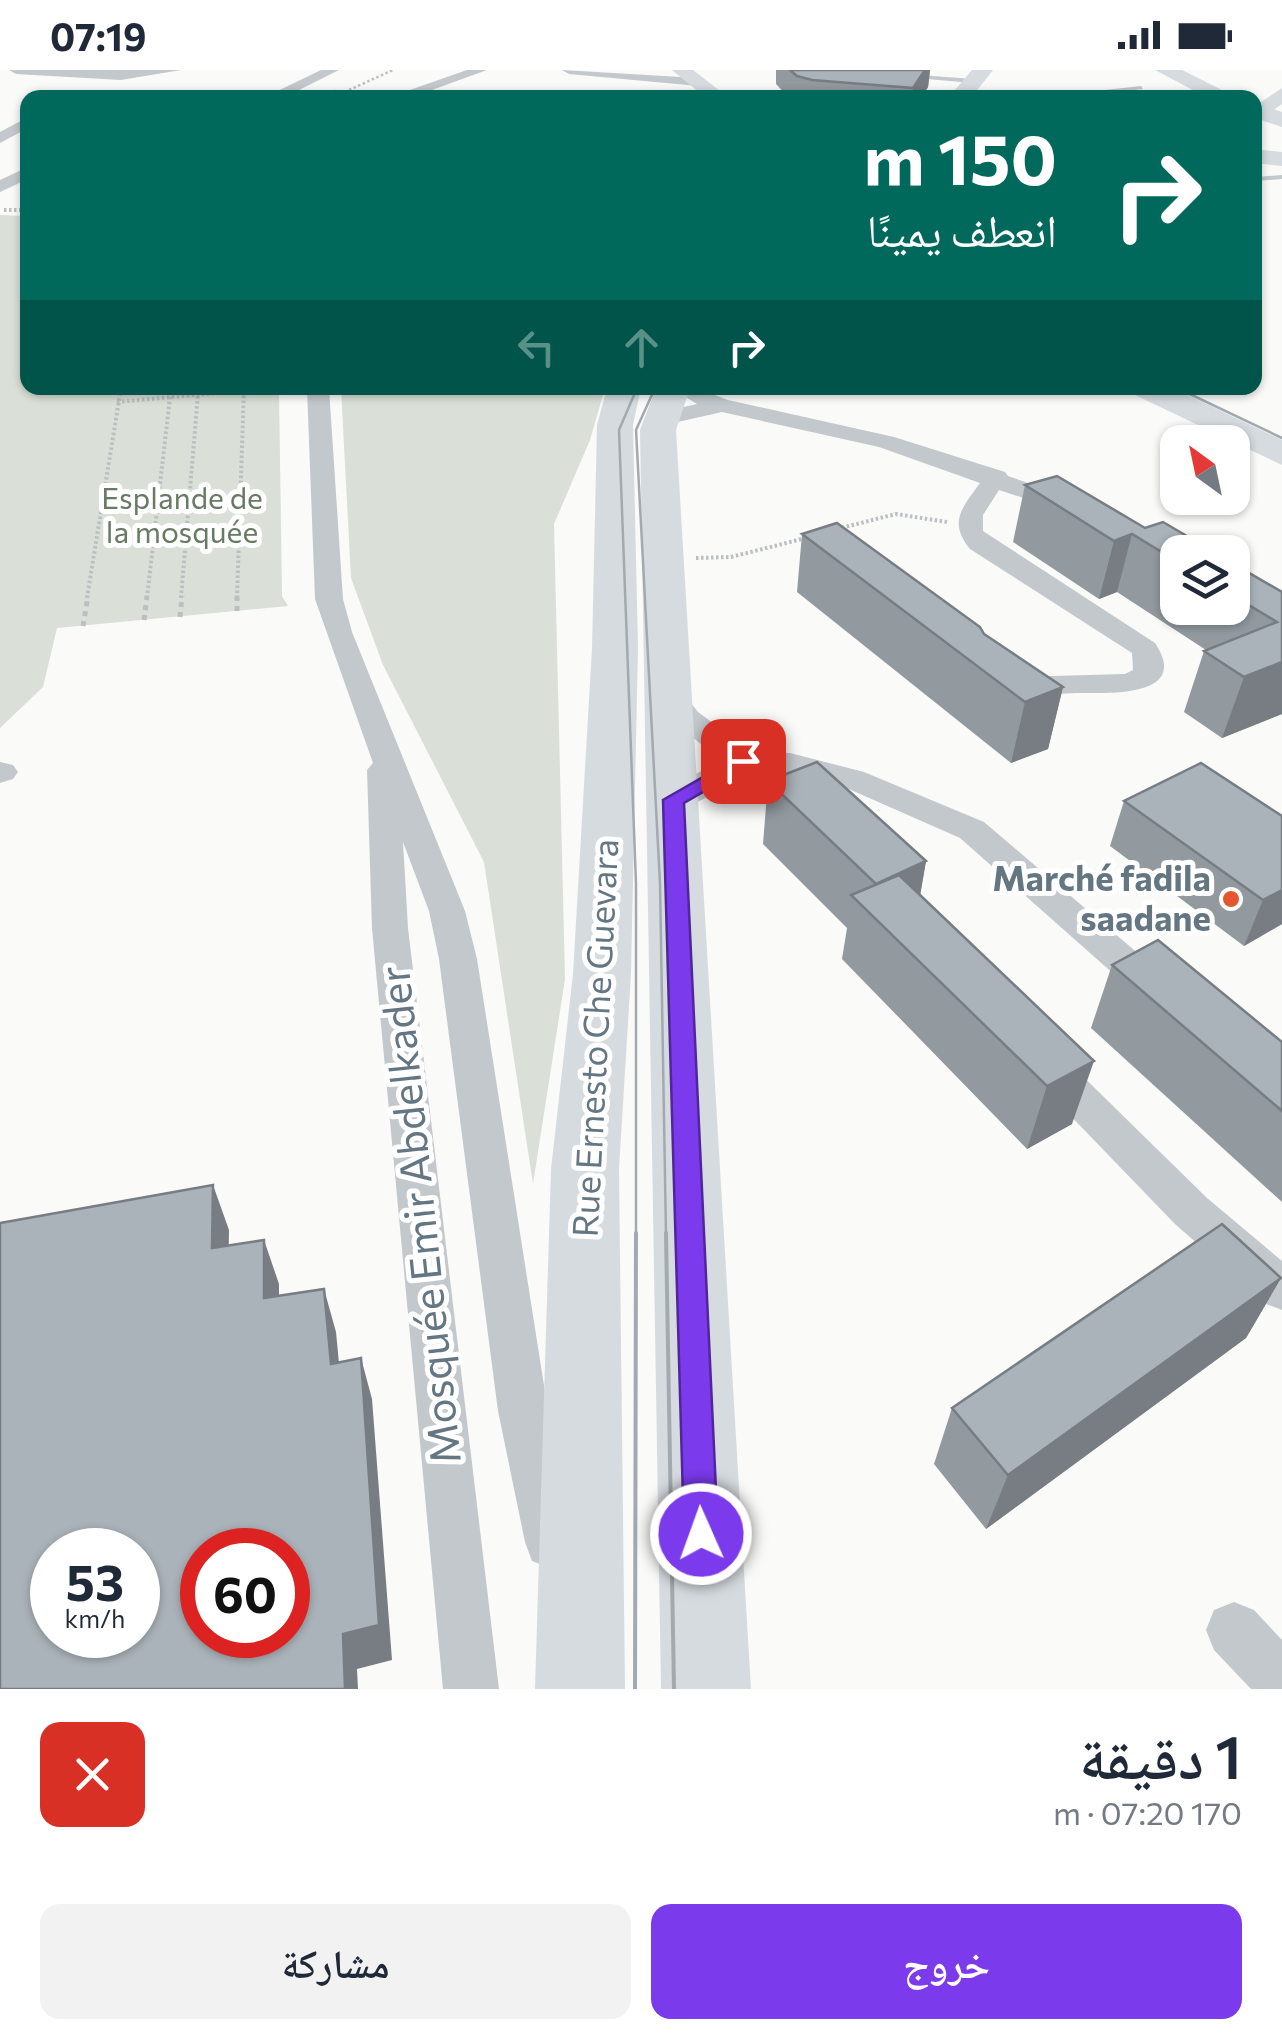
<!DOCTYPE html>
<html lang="ar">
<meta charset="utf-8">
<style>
body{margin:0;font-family:Commissioner,"Noto Naskh Arabic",sans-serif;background:#f2f2f3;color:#1f2937;direction:rtl;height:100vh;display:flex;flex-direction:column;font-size:38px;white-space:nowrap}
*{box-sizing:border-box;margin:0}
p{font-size:32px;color:#747a83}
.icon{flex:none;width:55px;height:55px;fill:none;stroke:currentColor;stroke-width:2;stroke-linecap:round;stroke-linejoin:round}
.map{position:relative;height:1619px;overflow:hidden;direction:ltr}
.side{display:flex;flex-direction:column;background:#fff;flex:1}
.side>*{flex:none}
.guide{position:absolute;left:20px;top:20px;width:1242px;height:305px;border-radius:20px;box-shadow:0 2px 8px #0004;direction:rtl;background:#00695c;color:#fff;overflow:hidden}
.needle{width:65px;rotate:327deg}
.tools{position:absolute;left:1160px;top:355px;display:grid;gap:20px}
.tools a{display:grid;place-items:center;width:90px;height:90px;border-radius:20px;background:#fff;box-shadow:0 2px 8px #0004;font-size:50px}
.speed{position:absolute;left:30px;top:1458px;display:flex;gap:20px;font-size:50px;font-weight:700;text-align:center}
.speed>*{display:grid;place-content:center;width:130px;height:130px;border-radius:50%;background:#fff;box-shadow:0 2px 8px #0004;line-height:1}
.speed small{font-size:25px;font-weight:400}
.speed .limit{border:15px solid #d22;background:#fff;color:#111}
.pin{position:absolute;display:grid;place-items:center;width:85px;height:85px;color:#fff;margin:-42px;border-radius:20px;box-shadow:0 5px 15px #0006}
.me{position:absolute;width:110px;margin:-55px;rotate:358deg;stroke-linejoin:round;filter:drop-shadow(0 0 8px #0008)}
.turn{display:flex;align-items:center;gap:35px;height:210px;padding:0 40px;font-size:45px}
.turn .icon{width:130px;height:130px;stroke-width:2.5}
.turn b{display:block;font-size:70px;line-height:85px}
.lanes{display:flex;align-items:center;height:95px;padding:0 40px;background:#0003;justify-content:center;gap:50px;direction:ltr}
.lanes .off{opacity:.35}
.round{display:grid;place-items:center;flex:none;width:105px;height:105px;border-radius:20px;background:#f2f2f3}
.overview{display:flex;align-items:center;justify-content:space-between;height:170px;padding:0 40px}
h1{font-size:60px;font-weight:600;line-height:75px}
.primary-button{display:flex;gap:20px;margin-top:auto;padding:20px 40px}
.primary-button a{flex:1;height:115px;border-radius:20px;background:#7c3aed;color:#fff;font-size:40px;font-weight:600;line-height:115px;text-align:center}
.primary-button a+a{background:#f2f2f3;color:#1f2937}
.status{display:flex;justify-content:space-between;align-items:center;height:70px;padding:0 50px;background:#fff;direction:ltr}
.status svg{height:28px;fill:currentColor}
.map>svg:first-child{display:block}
.green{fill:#dadfd7}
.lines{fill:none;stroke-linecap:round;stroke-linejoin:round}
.path-far2{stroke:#bbbfc2;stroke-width:2.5;stroke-dasharray:2.5 2.5;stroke-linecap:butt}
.path-far1{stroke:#bbbfc2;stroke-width:4;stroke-dasharray:2.5 2.5;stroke-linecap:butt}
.path{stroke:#bbbfc2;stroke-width:5;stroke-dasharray:5 5;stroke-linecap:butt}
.service{fill:#c3c8cc;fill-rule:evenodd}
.minor{fill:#c3c8cc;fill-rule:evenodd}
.secondary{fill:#d6dbdf;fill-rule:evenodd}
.primary{fill:#d6dbdf;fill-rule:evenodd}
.trunk{fill:#d6dbdf;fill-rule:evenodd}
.tram-far1{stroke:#a2aab0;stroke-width:2.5}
.tram{stroke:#a2aab0;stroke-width:4}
.wall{fill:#929a9f}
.shaded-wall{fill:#777d82}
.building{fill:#aab3b9;stroke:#777d82;stroke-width:2.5;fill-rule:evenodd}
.route{fill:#7c3aed;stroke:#51269a;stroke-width:2.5}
.poi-dot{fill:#e4572e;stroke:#fff;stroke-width:4}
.labels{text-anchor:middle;stroke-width:10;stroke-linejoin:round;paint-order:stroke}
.far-park-label{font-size:30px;fill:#687a64;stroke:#fff}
.poi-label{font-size:35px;font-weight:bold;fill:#657683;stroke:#fff;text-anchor:end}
.street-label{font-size:35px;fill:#657683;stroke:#fff}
.near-street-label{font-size:42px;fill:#657683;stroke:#fff}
</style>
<div class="status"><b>07:19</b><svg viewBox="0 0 49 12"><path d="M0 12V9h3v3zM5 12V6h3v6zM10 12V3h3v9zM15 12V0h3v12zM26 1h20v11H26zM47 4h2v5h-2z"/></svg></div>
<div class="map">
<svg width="1282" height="1619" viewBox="0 0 1282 1619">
<rect width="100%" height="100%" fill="#fafaf8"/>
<g class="green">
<polygon points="0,145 27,146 28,318 283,318 279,322 282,526 288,536 57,558 43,617 0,658"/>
<polygon points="341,318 605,318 590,370 554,454 565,909 533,1114 484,792 383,595 351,508"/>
</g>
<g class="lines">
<g class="path-far2">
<polyline points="349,20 393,0"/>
<polyline points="334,21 377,24"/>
</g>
<g class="path-far1">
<polyline points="4,140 28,140"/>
<polyline points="117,332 274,318"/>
<polyline points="837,459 896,444 947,452"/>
<polyline points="696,488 731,487 806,468"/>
<polyline points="87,528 121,318"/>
<polyline points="147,528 170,327"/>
<polyline points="181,528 198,324"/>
<polyline points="237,528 244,318"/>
</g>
<g class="path">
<polyline points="237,541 237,526"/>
<polyline points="180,547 182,526"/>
<polyline points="144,550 147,526"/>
<polyline points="83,556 88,526"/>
</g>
<g class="service">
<polygon points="906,4 973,9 976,11 973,13 904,7"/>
<polygon points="1141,16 1143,19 1062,28 1032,28"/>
<polygon points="1282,105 1282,109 1255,111 1255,107"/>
</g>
<g class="minor">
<polygon points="9,0 181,0 121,10 16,4"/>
<polygon points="321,0 339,0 283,28 263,28"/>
<polygon points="467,0 487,0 410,28 387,28"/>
<polygon points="562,0 698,8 705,12 698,16 569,4"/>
<polygon points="28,47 28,58 0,73 0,62"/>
<polygon points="28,97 28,109 0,122 0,110"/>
<polygon points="307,318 329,318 343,529 352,562 465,841 477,889 548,1341 577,1472 570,1491 551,1498 532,1491 525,1472 498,1341 439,889 429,841 403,772 408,858 499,1619 443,1619 372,858 367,700 373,693 315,529"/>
<path d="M671,318H696L728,330L894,367L1005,402L1008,406L1075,430L1078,435L1066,442L999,420L983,445V461L1155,573C1192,628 1106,623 1076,623C1053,624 1028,628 1005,622L1001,616L1005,610L1016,607L1125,604L1133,600L1132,583L970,479C948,452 962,438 980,413L879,377L722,342L660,356L652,354L649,349L652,344L697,334Z"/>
<path d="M668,615L679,618L698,642L751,681L790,683L864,702L984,752L1168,909L1174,919L1168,929L1155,933L1142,929L960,768L842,716L818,710L839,728L835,735L823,738L779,714L746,703C722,716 690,745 662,737L658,730L662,723L721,690C694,669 672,652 653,624L657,618Z"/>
<polygon points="0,692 13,695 18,702 13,709 0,713"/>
<polygon points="1047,980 1061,985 1207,1128 1282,1191 1282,1240 1266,1234 1175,1154 1033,1007 1027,996 1033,985"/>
<polygon points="1234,1532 1254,1540 1282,1570 1282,1619 1251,1619 1214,1580 1206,1560 1214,1540"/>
</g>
<g class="secondary">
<polygon points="672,0 693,0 729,28 706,28"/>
<polygon points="1282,18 1282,34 1255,53 1255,36"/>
</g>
<g class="primary">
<polygon points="607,318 641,318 633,355 638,578 631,904 619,1099 625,1619 535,1619 551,1099 573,904 592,578 597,355"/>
<polygon points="656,318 690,318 676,360 751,1619 661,1619 640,360"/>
<polygon points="1130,318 1173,318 1282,370 1282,395 1135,325"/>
</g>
<g class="trunk">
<polygon points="972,0 993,0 971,28 948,28"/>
<polygon points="1155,0 1182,0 1238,28 1208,28"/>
<polygon points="1255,33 1282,42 1282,57 1255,48"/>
<polygon points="1255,79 1282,82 1282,96 1255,93"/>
</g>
<g class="tram-far1">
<polyline points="655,318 636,360 660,813 666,1165"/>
<polyline points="1177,318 1282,368"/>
<polyline points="634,325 619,360 636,814 636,1165"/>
</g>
<g class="tram">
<polyline points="666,1163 674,1619"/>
<polyline points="635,1619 636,1163"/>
</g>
</g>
<g class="wall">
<polygon points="776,0 930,0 928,17 921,28 789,28 776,14"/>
<polygon points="1025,415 1178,482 1178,538 1232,538 1232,493 1282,522 1282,644 1222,668 1184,642 1204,581 1206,580 1117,522 1099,529 1013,472"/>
<polygon points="802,464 984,564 1063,617 1048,679 1011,693 797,522"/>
<polygon points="768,711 926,791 920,825 1072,1054 1027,1079 842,889 847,858 763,774"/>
<polygon points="1124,731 1282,746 1282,854 1244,876 1110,776"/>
<polygon points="1112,895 1282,972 1282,1132 1091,958"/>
<polygon points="1281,1208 1246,1268 986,1459 934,1394 952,1338"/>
</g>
<g class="shaded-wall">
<polygon points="925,0 930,0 928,17 921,28 912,28 913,18"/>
<polygon points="1132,464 1117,522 1099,529 1114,471"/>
<polygon points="1282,592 1282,644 1222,668 1244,607"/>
<polygon points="1063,617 1048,679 1011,693 1025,632"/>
<polygon points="926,791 915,855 876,814"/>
<polygon points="1282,820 1282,854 1244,876 1263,830"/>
<polygon points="1094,991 1072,1054 1027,1079 1047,1016"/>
<polygon points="213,1115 229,1160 228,1222 212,1178"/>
<polygon points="264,1170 279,1214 279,1271 264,1228"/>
<polygon points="1281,1208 1246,1268 986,1459 1008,1405"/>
<polygon points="324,1219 336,1262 343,1335 331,1294"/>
<polygon points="361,1288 372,1329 392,1590 357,1599 358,1619 345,1619 343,1564"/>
</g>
<g class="building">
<polygon points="790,0 925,0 913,18 812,10 797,6"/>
<polygon points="1057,406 1145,458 1163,452 1214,482 1178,482 1178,492 1132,464 1114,471 1025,415"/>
<polygon points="837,453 980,557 984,564 1063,617 1025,632 802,464"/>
<polygon points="1232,493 1282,522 1282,592 1244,607 1204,581 1277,552 1232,525"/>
<polygon points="817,692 926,791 876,814 768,711"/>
<polygon points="1201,693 1282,746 1282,820 1263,830 1124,731"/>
<polygon points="899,805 1094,991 1047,1016 851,825"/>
<polygon points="1158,870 1282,972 1282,1041 1112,895"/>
<path d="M213,1115L212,1178L264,1170V1228L324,1219L331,1294L361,1288L379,1555L343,1564L345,1619H0V1153ZM52,1480H138V1565H52ZM202,1480H288V1565H202Z"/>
<polygon points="1222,1154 1281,1208 1008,1405 952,1338"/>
</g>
<polygon class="route" points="743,684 753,691 750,695 684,733 718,1464 713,1477 701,1482 689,1477 684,1464 663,730"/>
<circle class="poi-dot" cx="1231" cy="829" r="10"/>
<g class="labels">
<g class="far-park-label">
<text x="182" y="439">Esplande de<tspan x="182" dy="34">la mosquée</tspan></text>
</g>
<g class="poi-label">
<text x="1211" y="821">Marché fadila<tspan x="1211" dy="40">saadane</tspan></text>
</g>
<g class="street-label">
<text transform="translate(596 968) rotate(-87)" y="12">Rue Ernesto Che Guevara</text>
</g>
<g class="near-street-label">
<text transform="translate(420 1145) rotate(-96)" y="15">Mosquée Emir Abdelkader</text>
</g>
</g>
</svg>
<div class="tools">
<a><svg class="needle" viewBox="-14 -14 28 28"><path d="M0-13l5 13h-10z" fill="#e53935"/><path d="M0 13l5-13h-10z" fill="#747a83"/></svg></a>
<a><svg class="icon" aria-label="layers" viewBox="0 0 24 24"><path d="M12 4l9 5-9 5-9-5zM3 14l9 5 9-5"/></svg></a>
</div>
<div class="speed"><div>53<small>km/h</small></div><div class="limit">60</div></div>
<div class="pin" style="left:743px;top:691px;background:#d93025"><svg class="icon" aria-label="arrive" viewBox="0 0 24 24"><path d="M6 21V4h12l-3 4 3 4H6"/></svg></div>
<svg class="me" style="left:701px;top:1464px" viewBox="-20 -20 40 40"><circle r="17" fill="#7c3aed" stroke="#fff" stroke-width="3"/><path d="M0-11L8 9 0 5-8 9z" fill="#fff"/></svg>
<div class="guide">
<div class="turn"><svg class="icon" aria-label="right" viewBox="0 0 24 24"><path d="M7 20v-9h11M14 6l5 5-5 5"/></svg><div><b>150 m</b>انعطف يمينًا</div></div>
<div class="lanes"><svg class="icon off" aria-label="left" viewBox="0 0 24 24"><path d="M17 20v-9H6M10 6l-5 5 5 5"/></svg><svg class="icon off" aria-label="ahead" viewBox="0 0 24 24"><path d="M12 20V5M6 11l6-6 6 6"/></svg><svg class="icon" aria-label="right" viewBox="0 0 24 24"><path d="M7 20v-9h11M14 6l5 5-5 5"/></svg></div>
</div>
</div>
<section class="side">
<div class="overview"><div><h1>1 دقيقة</h1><p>170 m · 07:20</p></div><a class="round" style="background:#d93025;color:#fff"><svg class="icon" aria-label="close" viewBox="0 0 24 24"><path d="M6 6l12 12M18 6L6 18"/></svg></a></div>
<div class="primary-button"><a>خروج</a><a>مشاركة</a></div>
</section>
